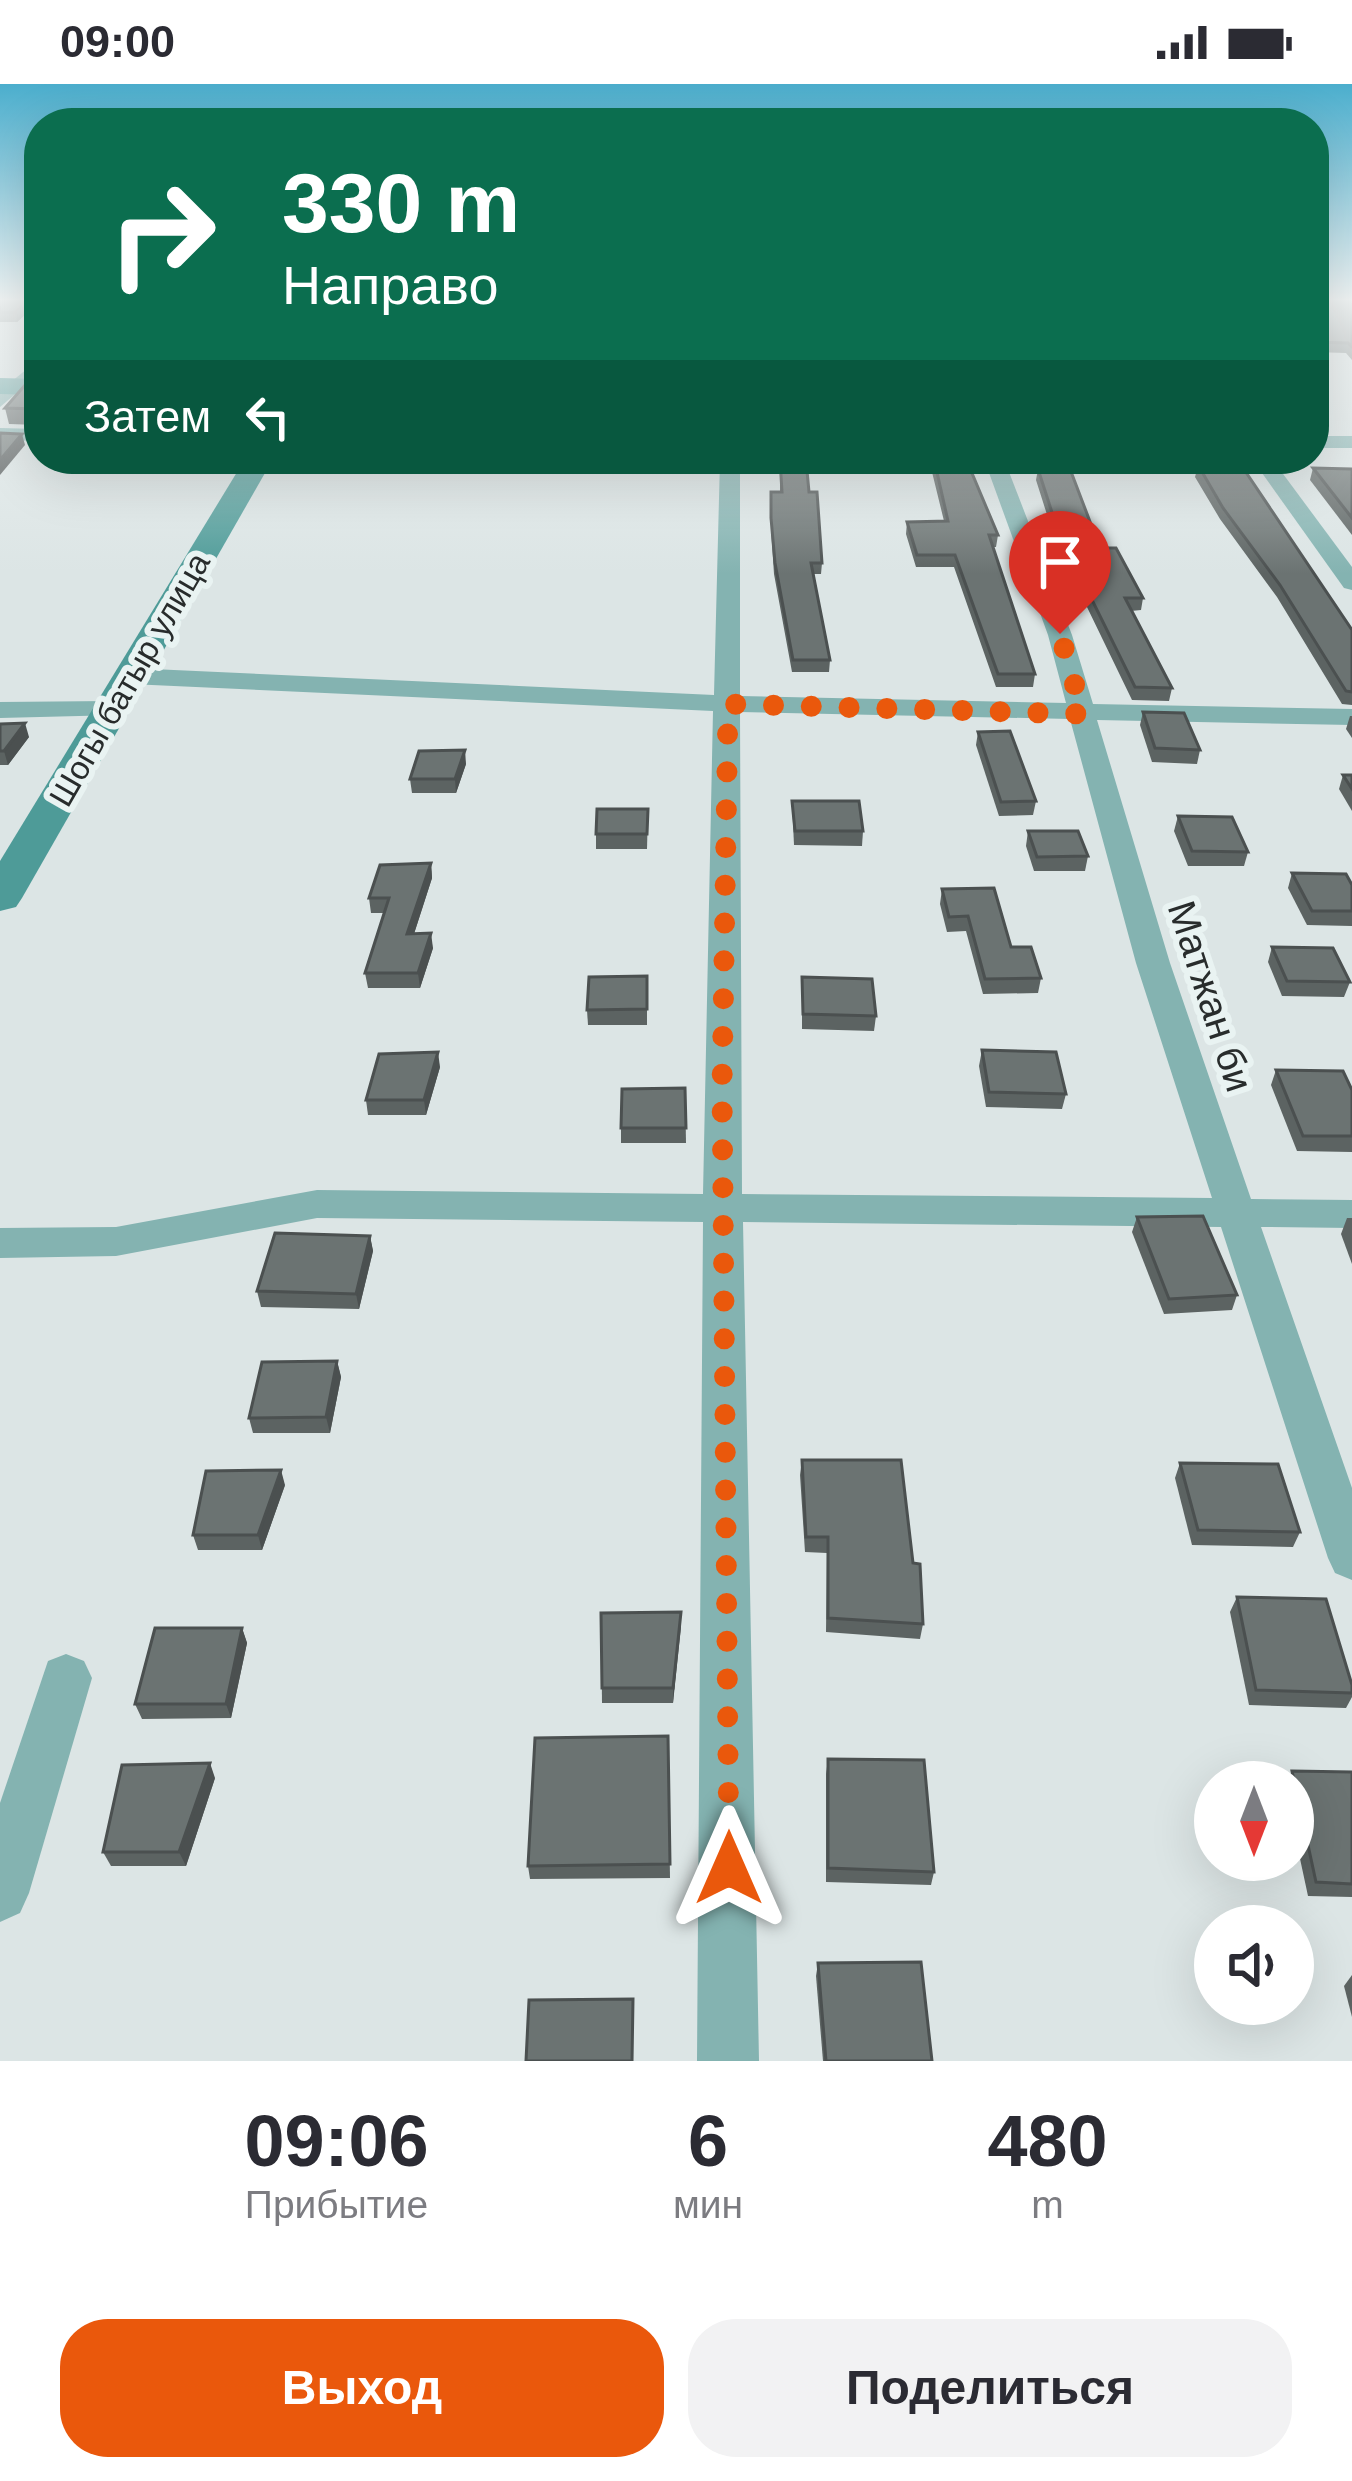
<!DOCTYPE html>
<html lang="ru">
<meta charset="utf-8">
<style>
body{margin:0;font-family:Helvetica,sans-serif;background:#f2f2f3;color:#2b2b33;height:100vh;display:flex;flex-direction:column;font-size:45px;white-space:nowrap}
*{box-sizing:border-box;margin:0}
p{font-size:39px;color:#7c7c81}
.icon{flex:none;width:66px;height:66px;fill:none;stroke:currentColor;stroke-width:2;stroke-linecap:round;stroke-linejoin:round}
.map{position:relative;height:1977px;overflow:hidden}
.details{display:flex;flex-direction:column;background:#fff;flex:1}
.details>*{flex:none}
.guide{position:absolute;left:24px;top:24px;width:1305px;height:366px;border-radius:48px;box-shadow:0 12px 48px #0002;background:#0b6e4f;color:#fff;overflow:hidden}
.needle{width:78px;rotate:180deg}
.buttons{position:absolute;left:1194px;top:1677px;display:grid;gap:24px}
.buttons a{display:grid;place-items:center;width:120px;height:120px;border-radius:50%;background:#fff;box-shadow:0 12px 48px #0002;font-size:60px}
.pin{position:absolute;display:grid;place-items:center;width:102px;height:102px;color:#fff;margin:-123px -51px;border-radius:50% 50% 50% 0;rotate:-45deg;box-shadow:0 0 12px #0007}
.pin .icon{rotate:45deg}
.me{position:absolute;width:132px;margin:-66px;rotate:0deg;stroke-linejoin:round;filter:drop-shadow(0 0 9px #0008)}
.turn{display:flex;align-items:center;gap:42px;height:252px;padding:0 60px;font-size:54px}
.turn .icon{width:156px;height:156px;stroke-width:2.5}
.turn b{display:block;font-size:84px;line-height:102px}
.then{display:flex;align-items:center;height:114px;padding:0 60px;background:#0003;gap:24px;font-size:45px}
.eta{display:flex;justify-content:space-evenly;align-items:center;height:204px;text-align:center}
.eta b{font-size:72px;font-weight:700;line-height:84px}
.cta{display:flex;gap:24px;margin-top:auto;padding:24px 60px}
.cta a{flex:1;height:138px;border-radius:48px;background:#ea580c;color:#fff;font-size:48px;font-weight:700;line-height:138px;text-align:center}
.cta a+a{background:#f2f2f3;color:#2b2b33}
.status{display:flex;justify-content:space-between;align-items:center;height:84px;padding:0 60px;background:#fff;direction:ltr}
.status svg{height:33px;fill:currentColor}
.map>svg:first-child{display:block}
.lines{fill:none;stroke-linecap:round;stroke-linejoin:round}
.street{fill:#84b3b1;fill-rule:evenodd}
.secondary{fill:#4e9b98;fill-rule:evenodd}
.wall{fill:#5c6362}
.shaded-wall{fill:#4b5050}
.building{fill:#6b7372;stroke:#4b5050;stroke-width:3}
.route{stroke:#ea580c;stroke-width:21;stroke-dasharray:0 37.8}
.labels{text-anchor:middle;stroke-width:12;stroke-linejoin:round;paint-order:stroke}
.far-street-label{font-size:33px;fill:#282c2c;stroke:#e9f3f2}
.street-label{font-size:39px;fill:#282c2c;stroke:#e9f3f2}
</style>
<div class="status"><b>09:00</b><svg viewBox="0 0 49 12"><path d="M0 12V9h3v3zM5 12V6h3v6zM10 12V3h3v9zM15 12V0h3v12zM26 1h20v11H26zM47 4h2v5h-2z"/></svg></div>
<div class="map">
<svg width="1352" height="1977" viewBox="0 0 1352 1977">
<rect width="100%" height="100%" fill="#dce5e5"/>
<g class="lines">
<g class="street">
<polygon points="39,275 39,290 0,323 0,307"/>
<polygon points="0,344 39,345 39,357 0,356"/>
<rect x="1314" y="352" width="38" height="12"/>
<path d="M720,375H740V612L1066,619L1048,551L984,375H1004L1072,551L1093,620L1352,625V641L1097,636L1170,879L1251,1115L1352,1116V1144L1261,1143L1352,1404V1496L1335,1489L1328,1474L1221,1143L743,1138L759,1977H697L703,1138L317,1134L116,1172L0,1174V1144L116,1143L317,1106L703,1110L713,627L130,600L117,592L130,584L714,611ZM740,628L1070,635L1136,879L1212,1114L742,1110Z"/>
<polygon points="1252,375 1272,375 1352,483 1352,506 1344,504"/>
<polygon points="110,617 119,619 123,625 119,631 0,634 0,618"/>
<polygon points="66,1570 84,1577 92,1594 29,1809 20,1829 0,1838 0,1719 48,1577"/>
</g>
<g class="secondary">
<polygon points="0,294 39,295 39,311 0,310"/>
<polygon points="245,375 273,375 22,814 16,823 0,827 0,777"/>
</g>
</g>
<g class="wall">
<polygon points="0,214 39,214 39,228 28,228 17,238 0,238"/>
<polygon points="1314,214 1352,214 1352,276 1346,269 1314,268"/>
<polygon points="39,300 39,341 9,340 5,324"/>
<polygon points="85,375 135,375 130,382 87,381"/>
<polygon points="933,375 966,375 998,451 996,463 993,463 1035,590 1033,603 996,603 954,483 916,483 906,450 907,438 944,437 932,388"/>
<polygon points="1193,375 1237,375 1352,546 1352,621 1342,620 1277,513 1220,435 1195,393 1198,382"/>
<polygon points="780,376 809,408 822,479 821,490 814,490 830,576 829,588 792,588 774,490 771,445 771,408 780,408"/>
<polygon points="1313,384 1352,385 1352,451 1310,396"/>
<polygon points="1038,385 1100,464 1143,514 1141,526 1131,527 1172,604 1169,617 1132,616 1056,459 1036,396"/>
<polygon points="1143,628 1200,666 1197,680 1152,678 1140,641"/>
<polygon points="1350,632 1352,632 1352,654 1346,645"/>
<polygon points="0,640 29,653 8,681 0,681"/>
<polygon points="978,648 1036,717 1033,731 999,732 976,661"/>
<polygon points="466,680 456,709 412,709 410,695"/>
<polygon points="1343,691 1352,691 1352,727 1339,705"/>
<polygon points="792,717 863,747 862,762 794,761"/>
<polygon points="648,725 647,765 596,765 596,750"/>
<polygon points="1178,732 1248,768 1244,782 1188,782 1174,747"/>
<polygon points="1028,747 1088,772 1085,787 1034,787 1026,762"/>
<polygon points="431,779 432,794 414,850 433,864 420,904 368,904 365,889 384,829 371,829 369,814"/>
<polygon points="1292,789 1352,801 1352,842 1307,841 1288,804"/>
<polygon points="942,805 1011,863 1041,894 1038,909 983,910 966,847 947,848 940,820"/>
<polygon points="1272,863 1350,898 1344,913 1282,912 1268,878"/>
<polygon points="647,892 647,941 588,941 587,926"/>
<polygon points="802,893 876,932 874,947 802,945"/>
<polygon points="982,966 1066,1010 1062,1025 986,1023 979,982"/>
<polygon points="440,983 426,1031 368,1031 366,1016"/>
<polygon points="1276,986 1352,1006 1352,1068 1297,1067 1271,1001"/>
<polygon points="685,1004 686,1059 621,1059 621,1044"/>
<polygon points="1137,1133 1237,1211 1232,1226 1164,1230 1132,1148"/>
<polygon points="1347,1134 1352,1134 1352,1180 1341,1150"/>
<polygon points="370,1152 373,1167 359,1225 261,1223 257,1207"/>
<polygon points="337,1277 341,1293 330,1349 253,1349 249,1334"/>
<polygon points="802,1376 923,1540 920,1555 826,1548 827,1469 805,1468 800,1391"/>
<polygon points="1180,1379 1300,1448 1293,1463 1192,1461 1175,1394"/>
<polygon points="285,1401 262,1466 198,1466 193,1451"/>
<polygon points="1237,1513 1352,1601 1352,1613 1346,1624 1249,1621 1230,1528"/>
<polygon points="681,1528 673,1619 602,1619 601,1529"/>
<polygon points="242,1544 247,1559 231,1634 142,1635 135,1620"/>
<polygon points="668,1652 670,1794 530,1795 528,1782"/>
<polygon points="828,1675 934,1788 931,1801 826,1798 826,1690"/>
<polygon points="1292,1687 1352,1688 1352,1813 1308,1812 1293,1742 1293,1698 1286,1698"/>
<polygon points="215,1694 186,1782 111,1782 103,1768"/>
<polygon points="818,1879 932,1977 823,1977 816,1892"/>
<polygon points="1352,1891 1352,1933 1344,1902"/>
</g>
<g class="shaded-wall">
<polygon points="26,218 28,228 17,238 15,228"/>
<polygon points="22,350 25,361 0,391 0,376"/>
<polygon points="25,639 29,653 8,681 4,667"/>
<polygon points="465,666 466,680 456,709 455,695"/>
<polygon points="431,779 432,794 409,865 407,850"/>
<polygon points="431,849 433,864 420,904 418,889"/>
<polygon points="438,968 440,983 426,1031 424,1016"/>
<polygon points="370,1152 373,1167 359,1225 356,1210"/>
<polygon points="337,1277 341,1293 330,1349 326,1333"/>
<polygon points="281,1386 285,1401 262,1466 258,1451"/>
<polygon points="681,1528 681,1543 673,1619 673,1604"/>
<polygon points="242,1544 247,1559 231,1634 226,1620"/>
<polygon points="210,1679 215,1694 186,1782 179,1768"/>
</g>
<g class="building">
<polygon points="0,214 39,214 39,218 26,218 15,228 0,228"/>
<polygon points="1314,214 1352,214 1352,263 1348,259 1314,258"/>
<polygon points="26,300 39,300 39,323 37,325 5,324"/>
<polygon points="0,349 22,350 0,376"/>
<polygon points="934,375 966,375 998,451 989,451 1035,590 998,590 955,471 917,471 907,438 948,437"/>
<polygon points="1203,375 1237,375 1352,546 1352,608 1346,607 1280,501 1223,424 1198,381 1207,381"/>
<polygon points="780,376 806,376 809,408 817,408 822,479 811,479 830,576 793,576 775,479 771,434 771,408 782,408"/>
<polygon points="1313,384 1352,385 1352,434"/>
<polygon points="1038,385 1070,385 1100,464 1116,464 1143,514 1125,514 1172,604 1135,603 1058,447"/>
<polygon points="1143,628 1184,629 1200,666 1155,664"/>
<polygon points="25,639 4,667 0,667 0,640"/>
<polygon points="1010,647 1036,717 1001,718 978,648"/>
<polygon points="465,666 455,695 410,695 419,667"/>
<polygon points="1343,691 1352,691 1352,705"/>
<polygon points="792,717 859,717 863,747 795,747"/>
<polygon points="597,725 648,725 647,750 596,750"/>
<polygon points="1178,732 1232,733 1248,768 1192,767"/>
<polygon points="1028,747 1078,747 1088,772 1037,773"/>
<polygon points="431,779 407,850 431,849 418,889 365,889 389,814 369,814 380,781"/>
<polygon points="1292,789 1346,790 1352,801 1352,827 1312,827"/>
<polygon points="994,804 1011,863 1031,863 1041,894 985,895 968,832 949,833 942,805"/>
<polygon points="1272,863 1333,864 1350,898 1287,897"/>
<polygon points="647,892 647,925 587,926 589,893"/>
<polygon points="802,893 872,895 876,932 803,930"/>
<polygon points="982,966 1056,968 1066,1010 989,1008"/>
<polygon points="438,968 424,1016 366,1016 379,970"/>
<polygon points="1276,986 1343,987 1352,1006 1352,1052 1303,1052"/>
<polygon points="685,1004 686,1044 621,1044 622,1005"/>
<polygon points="1203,1132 1237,1211 1169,1215 1137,1133"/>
<polygon points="275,1149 370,1152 356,1210 257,1207"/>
<polygon points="337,1277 326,1333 249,1334 262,1278"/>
<polygon points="802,1376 901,1376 913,1479 920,1480 923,1540 828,1534 828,1453 806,1453"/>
<polygon points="1180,1379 1278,1380 1300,1448 1198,1446"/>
<polygon points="281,1386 258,1451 193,1451 206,1387"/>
<polygon points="1237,1513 1326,1515 1352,1601 1352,1609 1256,1606"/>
<polygon points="681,1528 673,1604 602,1604 601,1529"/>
<polygon points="155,1544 242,1544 226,1620 135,1620"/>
<polygon points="668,1652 670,1780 528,1782 535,1654"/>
<polygon points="828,1675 924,1676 934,1788 828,1784"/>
<polygon points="210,1679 179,1768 103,1768 122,1681"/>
<polygon points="1292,1687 1352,1688 1352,1800 1316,1798"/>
<polygon points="921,1878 932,1977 826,1977 818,1879"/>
<polygon points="633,1915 632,1977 526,1977 529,1916"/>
</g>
<linearGradient id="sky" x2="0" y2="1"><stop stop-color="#4baecd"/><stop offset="0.44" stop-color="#eff3f3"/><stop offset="1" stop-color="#eff3f3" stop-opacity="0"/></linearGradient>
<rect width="1352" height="490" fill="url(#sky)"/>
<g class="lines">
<polyline class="route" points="729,1784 722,1003 728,620 1083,630 1060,550"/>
</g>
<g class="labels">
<g class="far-street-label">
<text transform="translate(129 595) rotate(-60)" y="12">Шогы батыр улица</text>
</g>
<g class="street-label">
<text transform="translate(1211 912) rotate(72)" y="14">Матжан би</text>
</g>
</g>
</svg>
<div class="buttons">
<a><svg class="needle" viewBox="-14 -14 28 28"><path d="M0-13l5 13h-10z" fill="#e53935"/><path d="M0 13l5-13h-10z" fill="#7c7c81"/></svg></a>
<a><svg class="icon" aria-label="sound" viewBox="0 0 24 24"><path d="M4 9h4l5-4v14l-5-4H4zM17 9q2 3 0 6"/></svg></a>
</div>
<div class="pin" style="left:1060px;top:550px;background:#d93025"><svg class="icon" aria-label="arrive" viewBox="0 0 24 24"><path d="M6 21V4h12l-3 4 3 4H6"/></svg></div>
<svg class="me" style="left:729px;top:1784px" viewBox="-20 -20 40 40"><path d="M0-17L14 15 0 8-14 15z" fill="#ea580c" stroke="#fff" stroke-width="4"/></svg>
<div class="guide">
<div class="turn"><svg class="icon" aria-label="right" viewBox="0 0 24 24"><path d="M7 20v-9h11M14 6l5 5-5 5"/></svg><div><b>330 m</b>Направо</div></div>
<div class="then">Затем<svg class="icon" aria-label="left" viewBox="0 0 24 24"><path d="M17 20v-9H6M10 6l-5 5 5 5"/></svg></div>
</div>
</div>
<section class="details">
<div class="eta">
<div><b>09:06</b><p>Прибытие</p></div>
<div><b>6</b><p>мин</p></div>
<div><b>480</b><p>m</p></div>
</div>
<div class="cta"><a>Выход</a><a>Поделиться</a></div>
</section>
